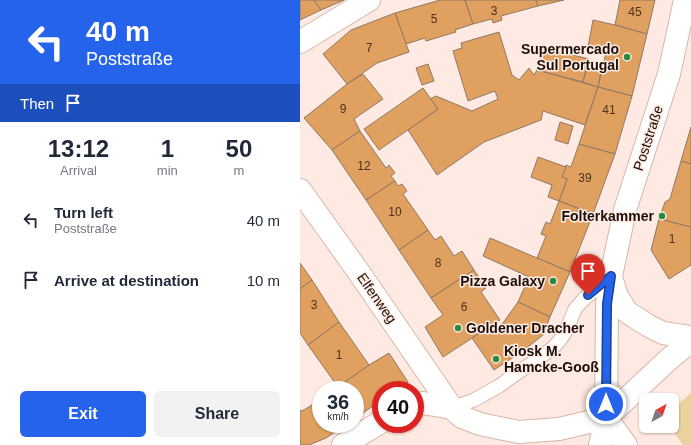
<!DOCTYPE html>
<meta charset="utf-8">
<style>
body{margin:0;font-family:Arial,sans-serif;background:#f2f2f3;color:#1f2937;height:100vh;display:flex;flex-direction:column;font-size:15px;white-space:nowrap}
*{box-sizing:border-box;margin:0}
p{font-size:13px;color:#747a83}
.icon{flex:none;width:22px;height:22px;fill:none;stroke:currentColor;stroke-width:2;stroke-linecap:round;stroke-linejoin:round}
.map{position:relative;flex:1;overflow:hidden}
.sheet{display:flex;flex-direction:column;background:#fff;width:300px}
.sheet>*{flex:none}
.banner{background:#2563eb;color:#fff;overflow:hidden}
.needle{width:26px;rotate:40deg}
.buttons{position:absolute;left:339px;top:393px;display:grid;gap:8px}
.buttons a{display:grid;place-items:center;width:40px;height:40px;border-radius:6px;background:#fff;box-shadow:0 1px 3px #0004;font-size:20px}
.speed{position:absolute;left:12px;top:381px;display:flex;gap:8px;font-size:20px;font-weight:700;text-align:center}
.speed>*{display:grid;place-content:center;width:52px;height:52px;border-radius:50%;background:#fff;box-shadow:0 1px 3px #0004;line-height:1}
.speed small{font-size:10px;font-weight:400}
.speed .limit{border:6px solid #d22;background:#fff;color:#111}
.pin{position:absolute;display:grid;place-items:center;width:34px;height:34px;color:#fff;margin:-41px -17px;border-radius:50% 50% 50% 0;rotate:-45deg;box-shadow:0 0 4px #0007}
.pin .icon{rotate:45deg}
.me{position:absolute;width:44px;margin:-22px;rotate:0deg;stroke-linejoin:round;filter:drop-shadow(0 0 3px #0008)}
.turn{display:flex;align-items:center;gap:14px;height:84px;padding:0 20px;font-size:18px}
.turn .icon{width:52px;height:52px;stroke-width:2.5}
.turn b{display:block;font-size:28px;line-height:34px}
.then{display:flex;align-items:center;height:38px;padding:0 20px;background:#0003;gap:8px;font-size:15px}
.eta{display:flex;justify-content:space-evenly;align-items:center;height:68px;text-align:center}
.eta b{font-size:24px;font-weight:600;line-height:28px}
.action{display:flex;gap:8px;margin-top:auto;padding:8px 20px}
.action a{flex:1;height:46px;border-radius:6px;background:#2563eb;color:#fff;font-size:16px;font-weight:600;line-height:46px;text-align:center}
.action a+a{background:#f2f2f3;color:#1f2937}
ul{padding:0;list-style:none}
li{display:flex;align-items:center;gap:12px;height:60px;padding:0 20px}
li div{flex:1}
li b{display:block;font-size:15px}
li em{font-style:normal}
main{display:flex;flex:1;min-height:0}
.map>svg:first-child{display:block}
.green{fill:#ead19d}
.building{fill:#e0a05f;stroke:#8f7964}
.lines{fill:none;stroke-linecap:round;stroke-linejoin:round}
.service-casing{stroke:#d6b7a9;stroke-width:15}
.minor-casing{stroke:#d6b7a9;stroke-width:24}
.tertiary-casing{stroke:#d6b7a9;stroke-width:24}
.service{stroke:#fff;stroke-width:13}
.minor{stroke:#fff;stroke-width:22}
.tertiary{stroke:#fff;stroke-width:22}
.route-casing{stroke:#184099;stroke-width:10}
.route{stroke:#2563eb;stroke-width:7}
.poi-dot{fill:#288b40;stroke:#feeae2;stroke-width:1.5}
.labels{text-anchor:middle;stroke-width:3;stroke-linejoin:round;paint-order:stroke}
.number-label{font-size:12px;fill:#4b331f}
.poi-label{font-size:14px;font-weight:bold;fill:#190f0a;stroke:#feeae2;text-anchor:end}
.street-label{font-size:14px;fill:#190f0a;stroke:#feeae2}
</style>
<main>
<section class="sheet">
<div class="banner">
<div class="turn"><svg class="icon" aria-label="left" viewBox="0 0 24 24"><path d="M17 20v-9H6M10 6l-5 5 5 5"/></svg><div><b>40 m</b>Poststraße</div></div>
<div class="then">Then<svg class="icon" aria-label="arrive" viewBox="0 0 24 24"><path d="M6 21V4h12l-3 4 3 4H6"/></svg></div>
</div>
<div class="eta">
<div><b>13:12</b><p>Arrival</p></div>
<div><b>1</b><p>min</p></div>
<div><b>50</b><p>m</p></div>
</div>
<ul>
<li><svg class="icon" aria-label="left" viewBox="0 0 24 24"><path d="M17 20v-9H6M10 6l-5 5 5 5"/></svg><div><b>Turn left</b><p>Poststraße</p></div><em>40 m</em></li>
<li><svg class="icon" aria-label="arrive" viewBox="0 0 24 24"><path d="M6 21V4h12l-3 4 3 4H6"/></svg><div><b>Arrive at destination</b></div><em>10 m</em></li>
</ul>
<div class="action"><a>Exit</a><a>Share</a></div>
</section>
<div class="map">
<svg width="391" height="445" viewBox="0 0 391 445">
<rect width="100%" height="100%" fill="#feeae2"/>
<polygon class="green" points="391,393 391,445 383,445 375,434 376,406"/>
<g class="building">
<polygon points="0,0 14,0 21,10 0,20"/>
<polygon points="14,0 44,0 21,10"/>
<polygon points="140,0 165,0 173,24 155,30 156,32 126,41 125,38 106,44 95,13"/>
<polygon points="165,0 236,0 238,6 201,16 202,20 193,23 192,19 173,24"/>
<polygon points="236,0 264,0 238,6"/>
<polygon points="320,0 355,0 347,34 315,25"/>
<polygon points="95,13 109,52 77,63 47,84 23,54 51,30"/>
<polygon points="293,20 315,25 347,34 332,96 298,87 306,53 288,47"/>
<polygon points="199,32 212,75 219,80 229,68 234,75 237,70 298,87 285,125 243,111 241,120 184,142 137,175 108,130 138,109 130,99 136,96 172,111 198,99 195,91 168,101 153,51 162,48 161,43"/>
<polygon points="263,46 270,49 269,54 289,59 283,82 237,70 242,51 249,54 249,49 261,53"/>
<polygon points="128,64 134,81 122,85 116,68"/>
<polygon points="287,67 301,71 298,87 283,82"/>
<polygon points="63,74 83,99 54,119 60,131 32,150 4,118 47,84"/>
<polygon points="298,87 332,96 315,154 279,144"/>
<polygon points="123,88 138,109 79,150 64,129"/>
<polygon points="260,122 273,126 268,144 255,140"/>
<polygon points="391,127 391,164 381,161"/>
<polygon points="60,131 86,168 89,165 95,173 91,176 95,181 66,200 32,150"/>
<polygon points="279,144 315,154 293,214 259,201 267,179 262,177 266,165 271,167"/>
<polygon points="238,157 266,167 262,177 267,179 259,201 248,197 252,185 231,177"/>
<polygon points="381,161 391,164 391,227 359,219 365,202 370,199"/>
<polygon points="95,181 98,186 102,184 107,191 103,194 128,230 99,250 66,200"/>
<polygon points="259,201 293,214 270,272 237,258 246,236 241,234 246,222 250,224"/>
<polygon points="359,219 391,227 391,265 369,279 351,250"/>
<polygon points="128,230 135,240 141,236 154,256 162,251 174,270 131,298 99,250"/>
<polygon points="190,238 270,272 250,317 218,302 229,277 183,256"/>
<polygon points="0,263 12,280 0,289"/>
<polygon points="174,270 186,288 181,292 200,320 143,357 125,327 143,315 131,298"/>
<polygon points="12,280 39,322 8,345 0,333 0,289"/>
<polygon points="218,302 250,317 243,335 224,350 194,370 172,338 192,325 195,329 203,323"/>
<polygon points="39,322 69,365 38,387 8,345"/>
<polygon points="89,353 108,382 96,390 81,390 81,400 59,416 55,411 55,390 40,390 38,387 69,365"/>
<polygon points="21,399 21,424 47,424 26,438 9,445 0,445 0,411 4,410"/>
</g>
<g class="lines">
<defs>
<polyline id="service" points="152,408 174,400 199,386 253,348 260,340 266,331 275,309 284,299 311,276"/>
<g id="minor">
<polyline points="0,42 69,0"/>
<polyline points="0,190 58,271 152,408 162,417 180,424 219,432 259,429 306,418 368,360 391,341"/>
<polyline points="115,405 123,403 152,408"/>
<polyline points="43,445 81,422"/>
</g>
<g id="tertiary">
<polyline points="311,277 317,296 327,312 349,326 363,333 391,337"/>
<polyline points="306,418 326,445"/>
<polyline points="300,445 306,418 307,304 311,276 325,210 369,74 385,0"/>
</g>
</defs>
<use href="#service" class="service-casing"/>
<use href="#minor" class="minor-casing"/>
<use href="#tertiary" class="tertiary-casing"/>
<use href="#service" class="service"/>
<use href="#minor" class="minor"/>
<use href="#tertiary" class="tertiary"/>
</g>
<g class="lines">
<defs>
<polyline id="route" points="288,295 311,276 307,304 306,404"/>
</defs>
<use href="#route" class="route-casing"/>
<use href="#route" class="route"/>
</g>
<g class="poi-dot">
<circle cx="327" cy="57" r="4"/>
<circle cx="362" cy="216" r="4"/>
<circle cx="253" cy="281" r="4"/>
<circle cx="158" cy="328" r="4"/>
<circle cx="196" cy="359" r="4"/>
</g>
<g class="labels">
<g class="number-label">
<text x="194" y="15">3</text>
<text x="335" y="16">45</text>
<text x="134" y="23">5</text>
<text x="69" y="52">7</text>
<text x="43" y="113">9</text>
<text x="309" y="114">41</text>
<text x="64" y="170">12</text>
<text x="285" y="182">39</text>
<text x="95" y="216">10</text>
<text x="372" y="243">1</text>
<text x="138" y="267">8</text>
<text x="14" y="309">3</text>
<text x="164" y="311">6</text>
<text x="39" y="359">1</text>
</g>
<g class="poi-label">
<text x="319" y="54">Supermercado<tspan x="319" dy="16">Sul Portugal</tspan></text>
<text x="354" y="221">Folterkammer</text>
<text x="245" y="286">Pizza Galaxy</text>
<text x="166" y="333" text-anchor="start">Goldener Dracher</text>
<text x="204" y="356" text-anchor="start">Kiosk M.<tspan x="204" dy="16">Hamcke-Gooß</tspan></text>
</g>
<g class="street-label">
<text transform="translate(348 138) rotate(-72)" y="5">Poststraße</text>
<text transform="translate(77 298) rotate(55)" y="5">Elfenweg</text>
</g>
</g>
</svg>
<div class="buttons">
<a><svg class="needle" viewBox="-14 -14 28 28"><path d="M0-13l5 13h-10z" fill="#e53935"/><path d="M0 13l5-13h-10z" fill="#747a83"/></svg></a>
</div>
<div class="speed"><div>36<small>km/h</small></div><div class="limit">40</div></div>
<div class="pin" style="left:288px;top:295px;background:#d93025"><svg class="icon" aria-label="arrive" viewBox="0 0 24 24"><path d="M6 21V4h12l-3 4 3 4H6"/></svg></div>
<svg class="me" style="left:306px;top:404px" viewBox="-20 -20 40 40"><circle r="17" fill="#2563eb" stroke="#fff" stroke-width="3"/><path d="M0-11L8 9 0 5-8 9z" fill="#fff"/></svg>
</div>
</main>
